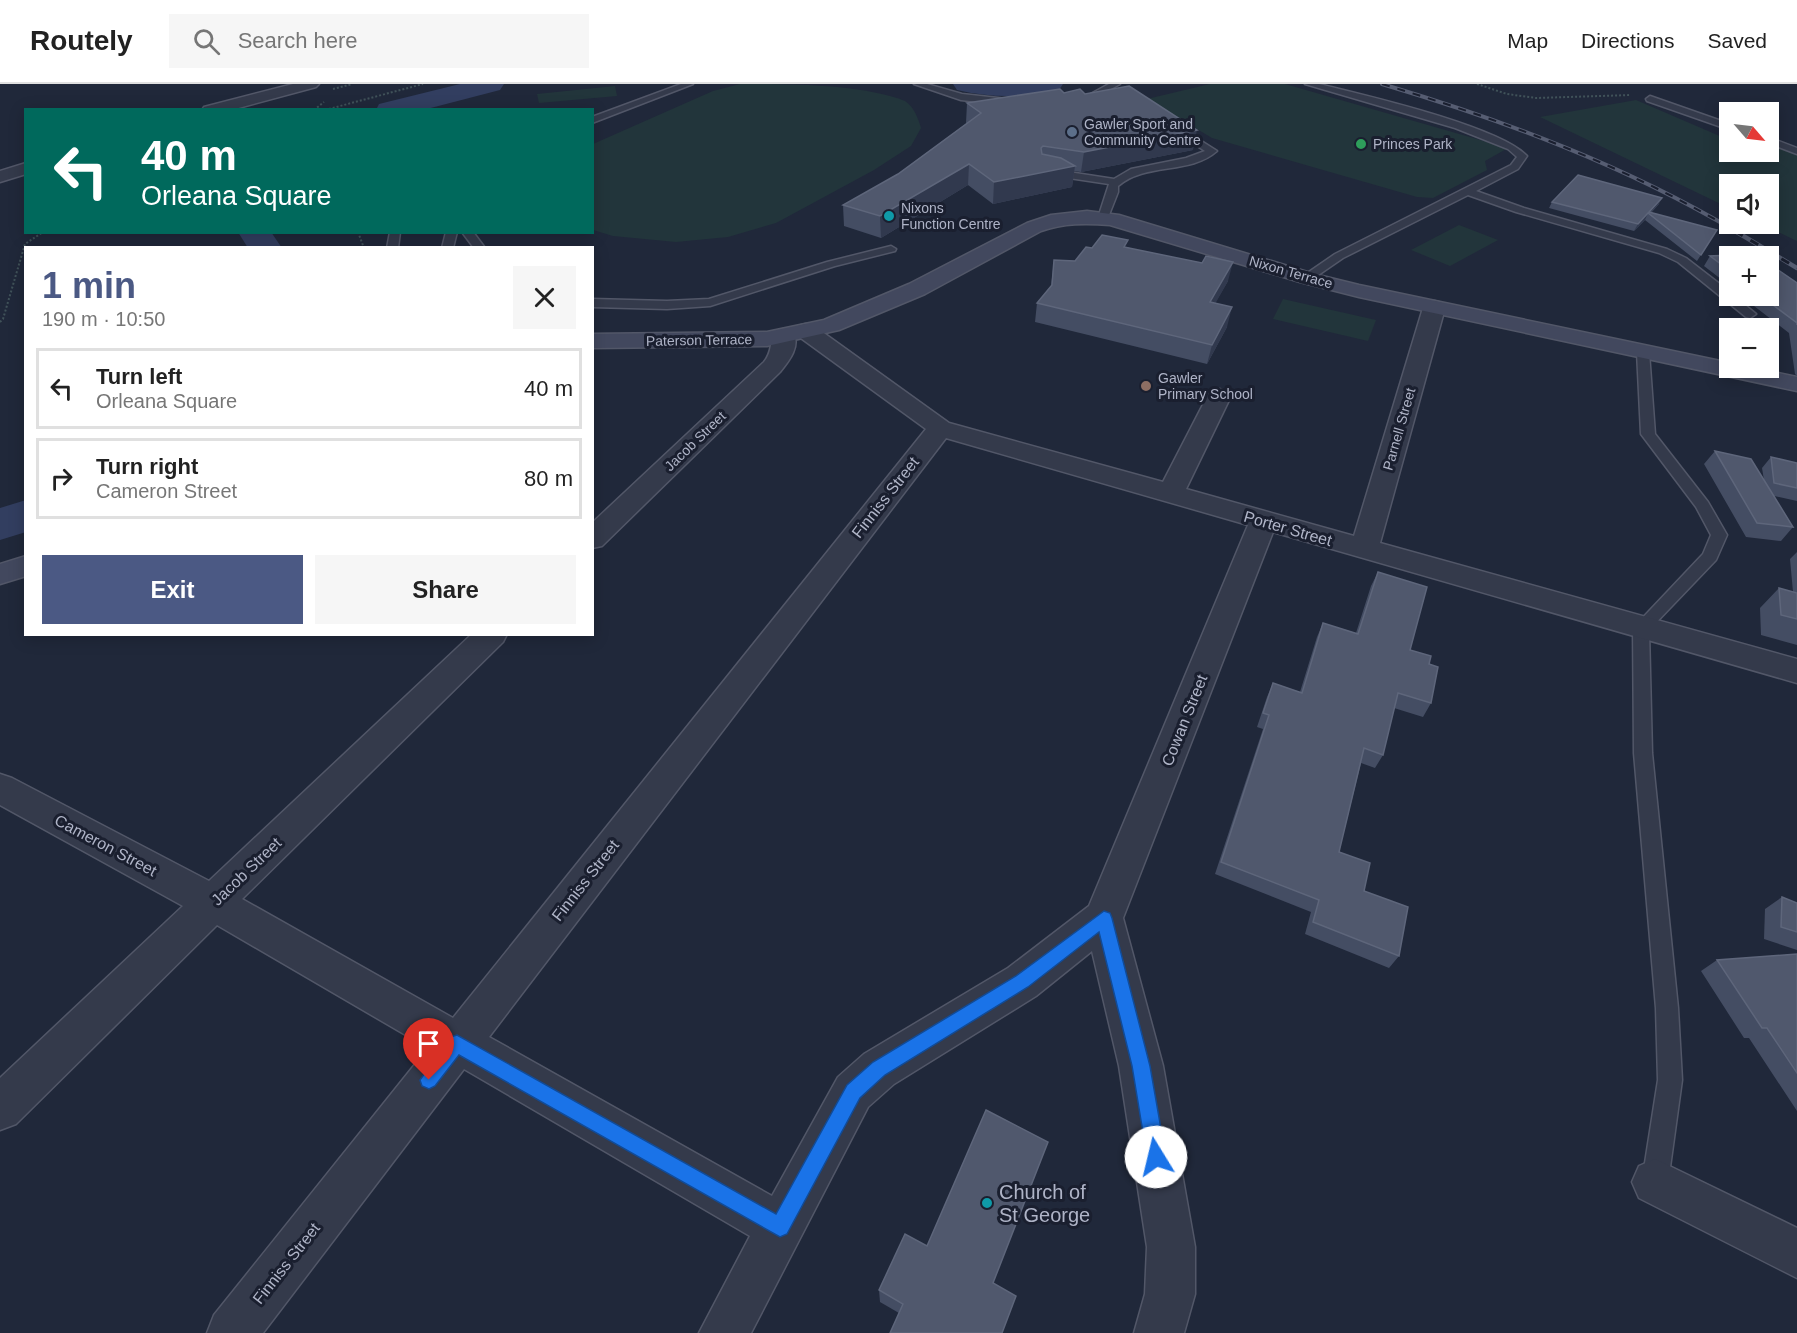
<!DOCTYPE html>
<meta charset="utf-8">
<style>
body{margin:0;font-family:Helvetica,sans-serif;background:#f6f6f6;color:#222;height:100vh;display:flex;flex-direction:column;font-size:22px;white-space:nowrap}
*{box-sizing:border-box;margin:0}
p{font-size:20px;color:#767676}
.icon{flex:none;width:33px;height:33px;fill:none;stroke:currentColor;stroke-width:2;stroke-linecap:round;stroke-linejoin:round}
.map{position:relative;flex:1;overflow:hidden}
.panel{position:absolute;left:24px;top:162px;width:570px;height:390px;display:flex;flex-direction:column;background:#fff;border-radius:0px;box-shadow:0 3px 15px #0003}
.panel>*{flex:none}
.banner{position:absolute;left:24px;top:24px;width:570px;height:126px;border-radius:0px;box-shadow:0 3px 15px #0003;background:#00695c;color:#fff;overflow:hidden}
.needle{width:39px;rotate:118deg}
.controls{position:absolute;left:1719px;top:18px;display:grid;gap:12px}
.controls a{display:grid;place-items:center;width:60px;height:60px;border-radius:0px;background:#fff;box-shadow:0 3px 15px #0003;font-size:30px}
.pin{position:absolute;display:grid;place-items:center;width:51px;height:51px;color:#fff;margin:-62px -26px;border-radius:50% 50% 50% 0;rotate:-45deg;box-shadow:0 0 6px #0007}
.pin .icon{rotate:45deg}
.me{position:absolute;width:66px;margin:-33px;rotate:351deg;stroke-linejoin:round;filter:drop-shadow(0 0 4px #0008)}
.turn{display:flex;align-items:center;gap:21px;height:126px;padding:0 18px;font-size:27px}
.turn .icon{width:78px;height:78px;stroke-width:2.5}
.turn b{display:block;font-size:42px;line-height:51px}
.round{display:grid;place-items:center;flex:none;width:63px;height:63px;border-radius:0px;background:#f6f6f6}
.overview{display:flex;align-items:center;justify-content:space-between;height:102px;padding:0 18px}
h1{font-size:36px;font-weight:600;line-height:45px;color:#4b5984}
.primary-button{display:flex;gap:12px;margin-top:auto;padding:12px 18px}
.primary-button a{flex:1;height:69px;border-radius:0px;background:#4b5984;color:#fff;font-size:24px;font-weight:600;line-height:69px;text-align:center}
.primary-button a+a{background:#f6f6f6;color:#222}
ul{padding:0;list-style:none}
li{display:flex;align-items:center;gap:18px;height:81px;margin:0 12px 9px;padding:0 6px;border:3px solid #e0e0e0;border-radius:0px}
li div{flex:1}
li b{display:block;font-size:22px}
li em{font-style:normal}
header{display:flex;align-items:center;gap:36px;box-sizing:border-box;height:84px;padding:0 30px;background:#fff;border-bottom:2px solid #e0e0e0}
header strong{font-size:28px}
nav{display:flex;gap:33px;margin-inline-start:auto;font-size:21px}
.search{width:420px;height:54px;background:#f6f6f6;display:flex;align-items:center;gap:15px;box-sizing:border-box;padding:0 21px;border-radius:0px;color:#767676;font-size:22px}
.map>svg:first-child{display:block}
.green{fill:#22353b}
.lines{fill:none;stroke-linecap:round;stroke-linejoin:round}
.river{fill:#323e60;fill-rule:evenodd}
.lane-casing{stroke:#525768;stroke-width:3}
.street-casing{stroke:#525768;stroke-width:3}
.secondary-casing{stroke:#525768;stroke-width:3}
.path{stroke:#405259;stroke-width:2;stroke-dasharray:2 2;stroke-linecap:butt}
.lane{fill:#343a4b;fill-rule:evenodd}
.street{fill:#343a4b;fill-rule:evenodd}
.secondary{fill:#42485e;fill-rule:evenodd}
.rail-far1-casing{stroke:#565d72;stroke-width:4}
.rail-casing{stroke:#565d72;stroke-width:4.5}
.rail-far1{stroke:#1a1f2f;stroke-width:2;stroke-dasharray:8;stroke-linecap:butt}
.rail{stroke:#1a1f2f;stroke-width:3;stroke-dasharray:9;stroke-linecap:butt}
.wall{fill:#444d63}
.shaded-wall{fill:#31394e}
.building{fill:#50586d;stroke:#5e667b;stroke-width:1.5}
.route{fill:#1a73e8;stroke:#114b97;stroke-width:1.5}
.service-dot{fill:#5c6f8a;stroke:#1a1f2f;stroke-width:2}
.leisure-dot{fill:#2e9e5b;stroke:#1a1f2f;stroke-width:2}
.culture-dot{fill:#0f9aa8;stroke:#1a1f2f;stroke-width:2}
.education-dot{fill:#8d6e63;stroke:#1a1f2f;stroke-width:2}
.labels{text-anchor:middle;stroke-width:6;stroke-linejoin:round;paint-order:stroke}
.far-poi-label{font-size:14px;fill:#afb4c7;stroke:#1a1f2f;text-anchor:start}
.far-street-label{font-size:14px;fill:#afb4c7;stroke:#1a1f2f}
.street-label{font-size:16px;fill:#afb4c7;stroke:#1a1f2f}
.near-poi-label{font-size:20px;fill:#afb4c7;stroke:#1a1f2f;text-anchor:start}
</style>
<header>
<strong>Routely</strong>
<div class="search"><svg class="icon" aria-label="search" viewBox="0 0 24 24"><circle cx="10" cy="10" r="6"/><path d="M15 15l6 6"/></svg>Search here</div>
<nav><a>Map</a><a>Directions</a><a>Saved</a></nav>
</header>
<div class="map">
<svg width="1797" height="1249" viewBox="0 0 1797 1249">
<rect width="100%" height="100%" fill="#20283a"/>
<g class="green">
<path d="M740,0C790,0 861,0 905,17C914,23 918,34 921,44L911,62L874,86L776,139L728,153L676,158L613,152L593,146V60L713,7Z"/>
<polygon points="1210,0 1285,0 1508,64 1485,77 1487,86 1433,114 1417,113 1212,54 1147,15"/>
<polygon points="615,2 617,12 539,19 537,10"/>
<polygon points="1636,16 1729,56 1730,68 1768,68 1769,60 1771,59 1797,70 1797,157 1761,140 1768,140 1768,100 1730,100 1729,124 1540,33"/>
<polygon points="1459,141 1498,156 1450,182 1411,166"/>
<polygon points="1283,215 1376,236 1368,257 1273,235"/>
</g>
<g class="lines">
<g class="river">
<polygon points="460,0 504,0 500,6 423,26 376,26 379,20"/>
<path d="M953,0H1063L1059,6C1024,14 992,14 957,6Z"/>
<polygon points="238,148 271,148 282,164 248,164"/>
<polygon points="26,416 26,448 0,456 0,424"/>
</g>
<defs>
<g id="lane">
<polygon points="681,0 693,0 592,39 592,33"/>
<polygon points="914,0 927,0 962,10 1007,15 1011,18 1007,21 961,16"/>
<polygon points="1109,0 1120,0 1094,14 1087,12"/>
<path d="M1305,0H1319C1363,11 1499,42 1527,72L1518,85L1476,107L1524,124L1667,165L1686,174L1730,208V212H1734L1756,230L1750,234L1746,233L1678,178L1659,169L1516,128L1468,111L1343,174L1311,196H1303V192L1335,170L1511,81L1517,73L1508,65L1455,44Z"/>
<polygon points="1650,12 1730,40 1730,46 1647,17 1646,15"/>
<path d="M1176,41L1217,67C1190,91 1146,78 1118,102V108L1107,136L1098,134L1109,100L1049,91L1044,88L1049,85L1114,95L1131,85L1186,74L1205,67L1173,46V42Z"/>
<polygon points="1768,53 1797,64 1797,70 1768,59"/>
<polygon points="390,148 400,148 398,164 387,164"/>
<polygon points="446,148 457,148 453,164 442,164"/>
<polygon points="462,148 473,148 485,164 474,164"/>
<polygon points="891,162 896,165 895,167 835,182 710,222 667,225 592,223 592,215 667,217 709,215 827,178"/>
<polygon points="1643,264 1649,268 1655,350 1708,418 1727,451 1716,476 1649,546 1652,669 1678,924 1682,996 1668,1098 1664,1107 1655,1111 1646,1107 1642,1098 1658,996 1656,924 1634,669 1633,544 1703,470 1711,451 1696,423 1641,350 1637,268"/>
</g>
<g id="street">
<polygon points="293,0 319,0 316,3 231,26 202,26 204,23"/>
<polygon points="26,79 26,90 0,98 0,87"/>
<path d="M1434,217L1442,219L1445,224L1380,459L1797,575V599L1273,448L1123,834L1163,982L1195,1163V1210L1184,1249H1134L1145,1210L1147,1163L1119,982L1092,867L1036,912L894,1000L868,1023L751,1249H699L750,1152L464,985L263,1249H207L214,1231L428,964L217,841L16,1040L0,1046V994L183,822L0,721V690L12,694L209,797L472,550H507L503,558L242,815L453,934L926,345L798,252L795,247L798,242L806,240L814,242L949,339L1163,398L1210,307L1219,305L1228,307L1231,312L1186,405L1354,452L1423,224L1426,219ZM946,354L1248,441L1089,822L1008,884L864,970L838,993L772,1112L489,953Z"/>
<path d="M784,245L792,247C802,261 789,277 780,288L602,462L592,464V439L764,278C773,267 769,258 776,247Z"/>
<polygon points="1655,1075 1797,1144 1797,1194 1639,1114 1632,1098 1639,1082"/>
</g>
<g id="secondary">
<path d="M1087,127L1119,131L1314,190L1359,201L1730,279V284H1753L1797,293V307L1359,213L1300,198L1110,141C1086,139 1064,139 1041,147L925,210L839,246L767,262L592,264V250L767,248L824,236L909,200L1027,139L1051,131Z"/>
<polygon points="26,472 26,492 0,500 0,480"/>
</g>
</defs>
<use href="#lane" class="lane-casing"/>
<use href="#street" class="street-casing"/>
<use href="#secondary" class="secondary-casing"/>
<g class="path">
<polyline points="1477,0 1507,10 1536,14 1631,11"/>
<polyline points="333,5 352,0"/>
<polyline points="314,26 324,18"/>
<polyline points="325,26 423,0"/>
<polyline points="358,148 364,164"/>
<polyline points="0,238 3,235 25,160 43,148"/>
</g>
<use href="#lane" class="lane"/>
<use href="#street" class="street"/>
<use href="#secondary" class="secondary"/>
<defs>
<path id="rail-far1" d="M1382,0C1506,37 1626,82 1737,148"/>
<polyline id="rail" points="1735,147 1797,184"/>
</defs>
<use href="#rail-far1" class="rail-far1-casing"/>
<use href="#rail" class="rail-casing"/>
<use href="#rail-far1" class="rail-far1"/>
<use href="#rail" class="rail"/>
</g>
<g class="wall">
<polygon points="1064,9 1085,10 1193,66 1081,88 1074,87 1072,103 993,120 968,101 881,154 844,142 843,121 898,90 967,39 966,39 967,19"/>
<polygon points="1552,118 1659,120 1651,129 1717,146 1697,177 1645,136 1634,147 1549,124"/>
<polygon points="1127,163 1228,197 1215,219 1227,243 1207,280 1035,238 1037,219 1051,202 1054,176 1075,177"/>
<polygon points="1710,172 1730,172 1730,202 1704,182"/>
<polygon points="1797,199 1797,292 1795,290 1789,249 1741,212 1768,212"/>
<polygon points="1715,367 1764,396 1762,384 1771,373 1797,379 1797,417 1774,412 1793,443 1781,457 1746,453 1704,380"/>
<polygon points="1797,468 1797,561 1761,551 1760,524 1779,504 1793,508 1790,475"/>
<polygon points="1378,488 1410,566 1429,580 1431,619 1423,633 1394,624 1383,671 1375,684 1361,679 1339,768 1364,807 1399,872 1389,884 1305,850 1311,828 1215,790 1263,645 1257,643 1267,613 1273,599 1300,608 1317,553 1323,539 1356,549 1371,502"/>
<polygon points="1782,813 1797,819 1797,866 1764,855 1765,825"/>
<polygon points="1797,870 1797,1027 1749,954 1744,954 1701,887 1717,876"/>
<polygon points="927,1162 899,1229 880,1218 879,1206"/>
</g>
<g class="shaded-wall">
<polygon points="1197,46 1193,66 1081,88 1084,68"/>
<polygon points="969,80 968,101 881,154 880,132"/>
<polygon points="1075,82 1072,103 993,120 994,98"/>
<polygon points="1662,114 1659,120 1649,130 1648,130"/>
<polygon points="1648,129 1645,136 1634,147 1638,140"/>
<polygon points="1233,178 1228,197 1205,238 1210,218"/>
<polygon points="1232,223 1227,243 1207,280 1212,261"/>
</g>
<g class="building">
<polygon points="1129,2 1197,46 1084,68 1043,62 1041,64 1042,70 1061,74 1075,82 994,98 969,80 880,132 843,121 898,90 981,29 967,19 1060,5 1064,9 1080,5 1085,10"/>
<polygon points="1578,91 1662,114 1649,128 1717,146 1701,171 1648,129 1638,140 1552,118"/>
<polygon points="1102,151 1128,156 1124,163 1202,179 1206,172 1233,178 1210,218 1232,223 1212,261 1037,219 1052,201 1054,176 1075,177 1086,163 1092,164"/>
<polygon points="1757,170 1760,172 1730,172 1730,187 1710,172"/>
<polygon points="1768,179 1797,199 1797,241 1797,239 1761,212 1768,212"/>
<polygon points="1715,367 1751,375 1793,443 1757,439"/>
<polygon points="1771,373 1797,379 1797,404 1774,399"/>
<polygon points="1378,488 1427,503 1410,566 1431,572 1429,580 1438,583 1431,619 1398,609 1383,671 1364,664 1339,768 1370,779 1364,807 1408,823 1399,872 1313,838 1319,816 1221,778 1269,631 1263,629 1273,599 1302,609 1323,539 1358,550"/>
<polygon points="1779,504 1797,509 1797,535 1781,531"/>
<polygon points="1782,813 1797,819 1797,848 1781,843"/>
<polygon points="1797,870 1797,989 1767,944 1762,944 1717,876"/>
<polygon points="986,1026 1048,1058 993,1199 1016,1212 1002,1249 890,1249 903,1220 879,1206 905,1150 927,1162"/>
</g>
<polygon class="route" points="1104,827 1110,829 1112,834 1150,982 1166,1073 1163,1079 1156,1082 1150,1079 1147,1073 1132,982 1099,848 1028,903 885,991 860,1014 787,1150 780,1153 459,971 435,1002 429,1005 422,1002 420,996 450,953 457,951 776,1130 847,1001 873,978 1016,892"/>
<circle class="service-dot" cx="1072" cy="48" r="6"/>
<circle class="leisure-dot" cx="1361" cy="60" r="6"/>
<g class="culture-dot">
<circle cx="889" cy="132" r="6"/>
<circle cx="987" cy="1119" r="6"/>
</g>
<circle class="education-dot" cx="1146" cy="302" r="6"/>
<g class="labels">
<g class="far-poi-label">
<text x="1084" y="45">Gawler Sport and<tspan x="1084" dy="16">Community Centre</tspan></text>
<text x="1373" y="65">Princes Park</text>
<text x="901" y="129">Nixons<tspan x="901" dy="16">Function Centre</tspan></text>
<text x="1158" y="299">Gawler<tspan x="1158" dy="16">Primary School</tspan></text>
</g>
<g class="far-street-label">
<text transform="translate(1291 188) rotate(16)" y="5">Nixon Terrace</text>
<text transform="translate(699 256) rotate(-1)" y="5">Paterson Terrace</text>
<text transform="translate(1399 345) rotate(-74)" y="5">Parnell Street</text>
<text transform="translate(695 357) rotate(-44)" y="5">Jacob Street</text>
</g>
<g class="street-label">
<text transform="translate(885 413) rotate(-52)" y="6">Finniss Street</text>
<text transform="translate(1288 444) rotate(16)" y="6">Porter Street</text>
<text transform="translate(1184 636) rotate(-68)" y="6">Cowan Street</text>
<text transform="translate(106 761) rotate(28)" y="6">Cameron Street</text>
<text transform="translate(246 787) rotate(-44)" y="6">Jacob Street</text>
<text transform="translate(585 796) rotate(-52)" y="6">Finniss Street</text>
<text transform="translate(286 1179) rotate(-52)" y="6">Finniss Street</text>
</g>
<g class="near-poi-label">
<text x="999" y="1115">Church of<tspan x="999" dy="23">St George</tspan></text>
</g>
</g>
</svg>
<div class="controls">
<a><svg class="needle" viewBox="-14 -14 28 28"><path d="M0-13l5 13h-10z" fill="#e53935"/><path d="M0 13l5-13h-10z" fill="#767676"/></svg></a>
<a><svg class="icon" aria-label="sound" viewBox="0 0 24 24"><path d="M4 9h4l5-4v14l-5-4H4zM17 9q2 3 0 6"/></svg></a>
<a>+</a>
<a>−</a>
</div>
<div class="pin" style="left:429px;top:996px;background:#d93025"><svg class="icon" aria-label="arrive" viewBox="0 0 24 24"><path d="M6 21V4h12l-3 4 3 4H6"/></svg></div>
<svg class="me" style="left:1156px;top:1073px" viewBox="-20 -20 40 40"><circle r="19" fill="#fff"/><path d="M0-13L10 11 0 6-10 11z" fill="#1a73e8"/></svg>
<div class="banner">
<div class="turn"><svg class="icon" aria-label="left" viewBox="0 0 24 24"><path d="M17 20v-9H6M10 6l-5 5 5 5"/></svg><div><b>40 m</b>Orleana Square</div></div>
</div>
<section class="panel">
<div class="overview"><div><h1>1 min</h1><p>190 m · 10:50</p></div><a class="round"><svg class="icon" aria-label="close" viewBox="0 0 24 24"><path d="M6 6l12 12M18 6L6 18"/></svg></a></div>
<ul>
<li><svg class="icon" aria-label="left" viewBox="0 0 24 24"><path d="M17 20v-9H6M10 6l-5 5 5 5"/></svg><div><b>Turn left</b><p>Orleana Square</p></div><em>40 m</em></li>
<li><svg class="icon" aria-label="right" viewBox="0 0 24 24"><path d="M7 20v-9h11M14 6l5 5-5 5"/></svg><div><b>Turn right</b><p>Cameron Street</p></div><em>80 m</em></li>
</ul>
<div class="primary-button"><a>Exit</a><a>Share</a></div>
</section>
</div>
